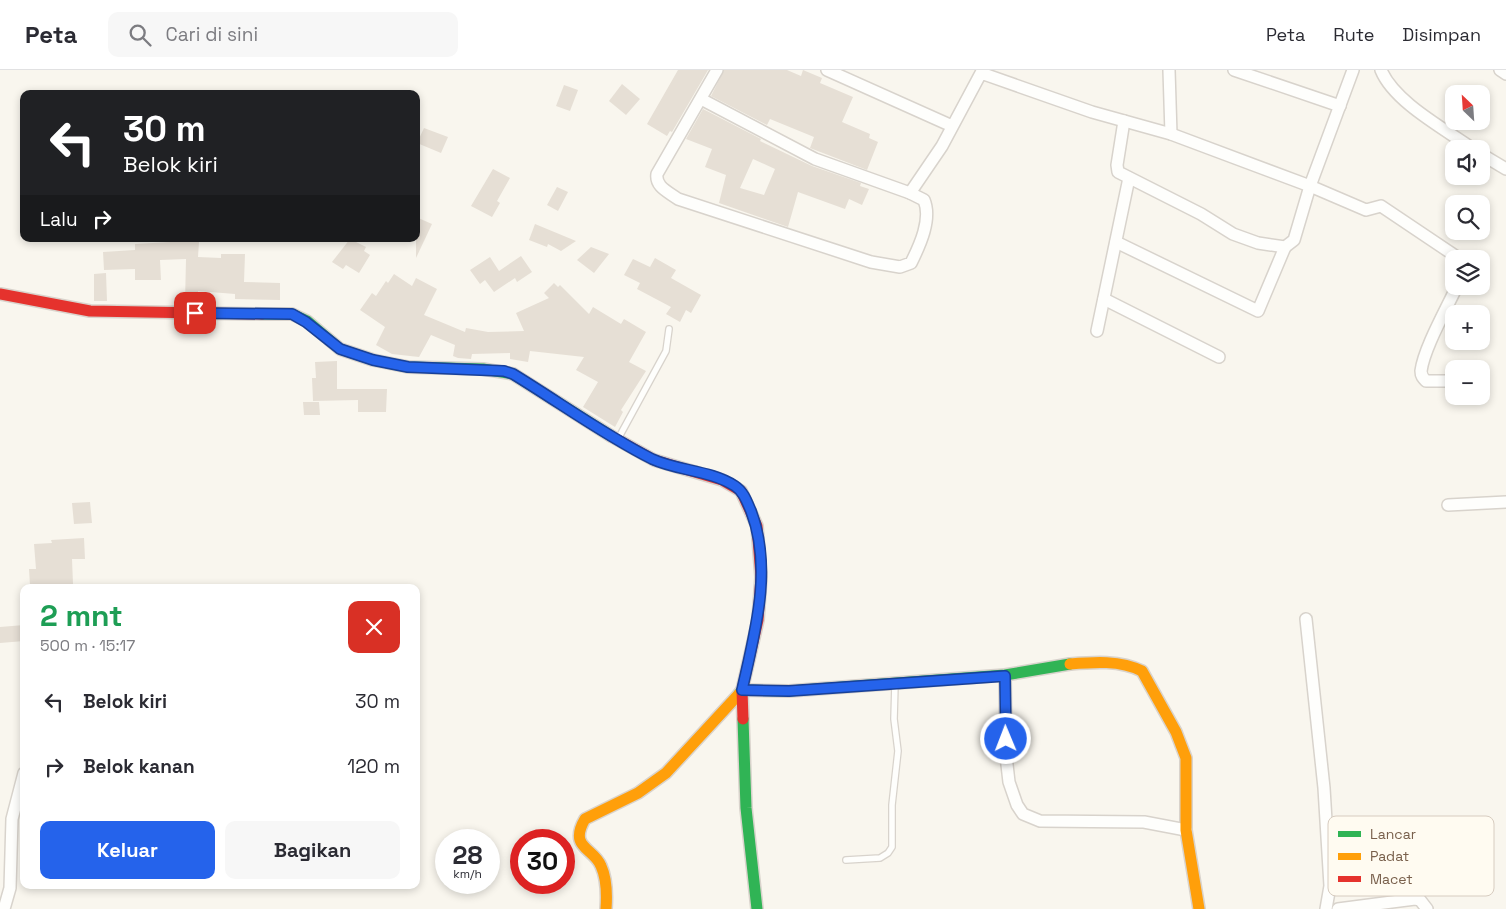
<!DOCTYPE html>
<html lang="id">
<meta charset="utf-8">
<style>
body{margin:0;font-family:"Space Grotesk",sans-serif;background:#f7f7f7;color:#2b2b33;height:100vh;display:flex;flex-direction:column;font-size:19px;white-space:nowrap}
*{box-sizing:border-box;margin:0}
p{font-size:16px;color:#7c7c81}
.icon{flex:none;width:28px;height:28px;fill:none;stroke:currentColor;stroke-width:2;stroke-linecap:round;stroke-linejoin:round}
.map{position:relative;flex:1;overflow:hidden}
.details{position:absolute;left:20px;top:514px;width:400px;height:305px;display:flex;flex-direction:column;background:#fff;border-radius:10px;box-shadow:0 2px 8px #0003}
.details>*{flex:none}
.guide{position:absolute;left:20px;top:20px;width:400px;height:152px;border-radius:10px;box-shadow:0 2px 8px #0003;background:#202124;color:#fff;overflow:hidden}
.needle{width:32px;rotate:335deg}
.fabs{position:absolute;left:1445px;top:15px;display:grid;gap:10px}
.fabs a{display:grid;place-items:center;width:45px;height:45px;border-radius:10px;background:#fff;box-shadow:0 2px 8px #0003;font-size:25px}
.speed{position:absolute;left:435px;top:759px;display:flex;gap:10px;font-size:25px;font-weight:700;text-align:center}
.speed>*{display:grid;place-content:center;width:65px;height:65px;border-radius:50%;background:#fff;box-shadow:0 2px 8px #0003;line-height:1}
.speed small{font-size:12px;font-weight:400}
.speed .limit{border:8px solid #d22;background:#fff;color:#111}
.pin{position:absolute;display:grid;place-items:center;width:42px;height:42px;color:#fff;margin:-21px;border-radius:10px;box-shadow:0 2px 8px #0006}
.me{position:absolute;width:55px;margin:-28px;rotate:359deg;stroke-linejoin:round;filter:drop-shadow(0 0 4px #0008)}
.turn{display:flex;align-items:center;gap:18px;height:105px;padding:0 20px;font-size:22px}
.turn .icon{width:65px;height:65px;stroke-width:2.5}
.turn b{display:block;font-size:35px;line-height:42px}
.then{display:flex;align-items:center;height:48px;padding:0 20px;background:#0003;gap:10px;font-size:19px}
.round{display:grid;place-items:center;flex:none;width:52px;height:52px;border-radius:10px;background:#f7f7f7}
.head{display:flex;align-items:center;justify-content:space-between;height:85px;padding:0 20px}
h1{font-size:30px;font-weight:700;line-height:38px;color:#1e9e55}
.primary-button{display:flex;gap:10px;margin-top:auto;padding:10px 20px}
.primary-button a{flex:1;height:58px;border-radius:10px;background:#2563eb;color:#fff;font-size:20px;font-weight:700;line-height:58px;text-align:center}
.primary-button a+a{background:#f7f7f7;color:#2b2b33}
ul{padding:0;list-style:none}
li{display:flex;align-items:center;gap:15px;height:65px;padding:0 20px}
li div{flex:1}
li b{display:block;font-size:19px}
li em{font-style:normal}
header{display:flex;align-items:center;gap:30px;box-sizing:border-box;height:70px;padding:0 25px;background:#fff;border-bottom:1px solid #e1e1e2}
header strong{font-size:24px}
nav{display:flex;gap:28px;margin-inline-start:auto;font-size:18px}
.search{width:350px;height:45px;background:#f7f7f7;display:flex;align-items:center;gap:12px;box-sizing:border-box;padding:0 18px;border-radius:10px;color:#7c7c81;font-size:19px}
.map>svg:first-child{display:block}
.building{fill:#e6dfd5;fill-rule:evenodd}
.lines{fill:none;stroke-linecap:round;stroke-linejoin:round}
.lane-casing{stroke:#d8d3cc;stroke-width:8}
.street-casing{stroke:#d8d3cc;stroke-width:14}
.fast-casing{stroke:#d9d3cc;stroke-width:14}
.slow-casing{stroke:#d9d3cc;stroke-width:14}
.jam-casing{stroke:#d9d3cc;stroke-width:14}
.lane{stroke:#fefefc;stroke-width:5.5}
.street{stroke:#fefefc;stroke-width:11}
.fast{stroke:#30b455;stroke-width:11}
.slow{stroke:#ff9f0a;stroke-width:11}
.jam{stroke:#e5322d;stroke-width:11}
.route-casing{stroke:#184099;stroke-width:12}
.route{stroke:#2563eb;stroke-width:9}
.key{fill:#fffbf1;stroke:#d7ccc0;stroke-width:1}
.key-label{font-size:14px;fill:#79604c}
</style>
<header>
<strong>Peta</strong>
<div class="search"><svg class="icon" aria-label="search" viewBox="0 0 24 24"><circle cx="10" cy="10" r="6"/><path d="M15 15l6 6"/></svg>Cari di sini</div>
<nav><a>Peta</a><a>Rute</a><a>Disimpan</a></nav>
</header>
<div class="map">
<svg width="1506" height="839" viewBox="0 0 1506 839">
<rect width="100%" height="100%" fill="#f9f6ee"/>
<g class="building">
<polygon points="678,0 708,0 672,62 670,61 667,66 647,54"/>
<polygon points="724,0 787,0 801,6 803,0 822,8 820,13 853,27 842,52 870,64 869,68 878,72 867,100 810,78 814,67 770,49 767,55 711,26"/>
<polygon points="622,14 640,29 626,45 609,31"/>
<polygon points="564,15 578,20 570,41 556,36"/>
<path d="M703,39L761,69L760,71L812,96L861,113L860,116L869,119L862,135L849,129L845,139L798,122L788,157L719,133L726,105L705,97L712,79L686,69ZM753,89L775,99L764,125L740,118Z"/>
<polygon points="424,58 448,67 441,83 417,73"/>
<polygon points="493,99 510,108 497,131 500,133 492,147 471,136"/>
<polygon points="557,117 568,122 558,141 547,135"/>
<polygon points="416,147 432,154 416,188"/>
<polygon points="535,154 576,171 561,181 548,174 547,177 529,170"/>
<polygon points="350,169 366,177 364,181 370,185 359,203 346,195 343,199 332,192"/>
<polygon points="170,172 199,172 198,187 221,188 221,184 245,184 244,212 280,213 280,230 235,229 235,224 198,221 198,233 185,232 186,189 160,190 161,210 135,210 135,199 104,200 103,182 135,180 135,174"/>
<polygon points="591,177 609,184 594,203 577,190"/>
<polygon points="521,186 532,202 517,212 515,208 494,222 485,210 480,214 470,200 490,187 499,201"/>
<polygon points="655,188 676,200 671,208 701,225 691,243 686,240 680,252 666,244 671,237 637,219 640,213 624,205 633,189 650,197"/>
<polygon points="106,203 107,231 94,231 94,204"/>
<polygon points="394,204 412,216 416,208 437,219 424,245 465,262 466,258 488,262 524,261 516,243 549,228 544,223 554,213 558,217 560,215 589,244 593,237 621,254 624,249 646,262 629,292 646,301 621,340 623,342 615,357 583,337 598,312 576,300 584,287 530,281 528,292 510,289 510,283 472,284 471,289 458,288 453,286 455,275 431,265 419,287 392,284 376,275 385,257 360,240 372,223 376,226 386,211 388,213"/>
<polygon points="337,291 337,319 387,319 386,342 358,342 358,330 313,331 312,308 316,308 315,292"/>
<polygon points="303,332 319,332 320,345 304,345"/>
<polygon points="90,432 92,453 74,454 72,433"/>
<polygon points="84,468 85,489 72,489 73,514 30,515 29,499 36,499 34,474 52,473 51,470"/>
<polygon points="24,555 24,571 0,573 0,557"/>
</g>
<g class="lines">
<defs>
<g id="lane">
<polyline points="618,369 666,281 669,259"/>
<polyline points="846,790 880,788 888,783 892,777 892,735 898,681 894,649 895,614"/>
</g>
<g id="street">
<path d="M717,0L657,104C655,117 669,122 678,129L871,192L900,197L911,193C920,175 932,149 924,130L910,123"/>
<polyline points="827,0 952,56"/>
<polyline points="1169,0 1171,64"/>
<polyline points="1234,0 1340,36"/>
<path d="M1381,0C1394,32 1445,59 1473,79"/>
<polyline points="1500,0 1506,4"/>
<polyline points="701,29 815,89 910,123 942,76 981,3 1092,42 1171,64 1310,116 1366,140 1381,136 1460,189"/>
<polyline points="1124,51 1117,95 1118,102 1201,144 1233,164 1258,173 1285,177 1294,170 1310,116 1353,0"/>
<polyline points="1481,84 1506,99"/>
<polyline points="1116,172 1258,241 1285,177"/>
<polyline points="1104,229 1219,287"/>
<polyline points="1097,261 1129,108"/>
<path d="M1454,311H1426C1423,308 1421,306 1421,301C1424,278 1447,238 1457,216"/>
<polyline points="1448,435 1506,432"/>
<polyline points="1306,549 1324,718 1330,816 1326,839"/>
<polyline points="1005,605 1006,686 1009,712 1017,735 1023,744 1040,751 1144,752 1186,760"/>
<polyline points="4,839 10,818 12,749 24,703"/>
<polyline points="1338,839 1415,829 1420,830 1427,839"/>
</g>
<g id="fast">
<polyline points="262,244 292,244 307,251 340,279 373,290 408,297 483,299 513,304 611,366"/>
<polyline points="739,624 742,620 789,621 1005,605 1070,594"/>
<polyline points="743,649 746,738 757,839"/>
</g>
<g id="slow">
<path d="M1070,594C1094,592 1120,590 1142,601L1176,662L1186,688V760L1199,839"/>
<path d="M606,839C607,825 607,809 601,796C594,778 568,778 585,749L638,723L666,703L739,624"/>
</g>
<g id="jam">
<polyline points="0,224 90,241 262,244"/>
<polyline points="611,366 654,390 722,410 741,421 757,456 761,507 758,550 742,620 743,649"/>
</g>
</defs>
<use href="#lane" class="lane-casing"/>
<use href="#street" class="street-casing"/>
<use href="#fast" class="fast-casing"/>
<use href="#slow" class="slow-casing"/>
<use href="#jam" class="jam-casing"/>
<use href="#lane" class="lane"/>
<use href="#street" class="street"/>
<use href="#fast" class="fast"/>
<use href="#slow" class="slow"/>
<use href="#jam" class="jam"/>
</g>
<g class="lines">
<defs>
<path id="route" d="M195,243L292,244L306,252L340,279L373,290L408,297L504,301L513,304C559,332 604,365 652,389C678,401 710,400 735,416C744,422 747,432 751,441C773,499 755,562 742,620L789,621L1005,606L1006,669"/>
</defs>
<use href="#route" class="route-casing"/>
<use href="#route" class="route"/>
</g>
<rect x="1328" y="746" width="166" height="80" rx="8" class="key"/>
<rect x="1338" y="761" width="23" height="6" fill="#30b455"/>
<rect x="1338" y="783" width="23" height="7" fill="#ff9f0a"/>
<rect x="1338" y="806" width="23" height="6" fill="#e5322d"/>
<g class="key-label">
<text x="1370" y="769">Lancar</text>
<text x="1370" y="791">Padat</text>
<text x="1370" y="814">Macet</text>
</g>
</svg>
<div class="fabs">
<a><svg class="needle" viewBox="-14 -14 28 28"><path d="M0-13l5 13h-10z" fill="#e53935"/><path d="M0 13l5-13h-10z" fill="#7c7c81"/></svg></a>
<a><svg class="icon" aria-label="sound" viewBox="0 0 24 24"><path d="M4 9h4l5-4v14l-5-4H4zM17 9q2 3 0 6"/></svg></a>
<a><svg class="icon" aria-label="search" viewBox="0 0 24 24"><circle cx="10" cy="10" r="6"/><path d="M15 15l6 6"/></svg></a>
<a><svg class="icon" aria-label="layers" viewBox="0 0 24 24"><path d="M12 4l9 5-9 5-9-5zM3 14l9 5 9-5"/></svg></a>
<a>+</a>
<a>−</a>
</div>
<div class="speed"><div>28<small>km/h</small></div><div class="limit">30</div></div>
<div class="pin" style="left:195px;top:243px;background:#d93025"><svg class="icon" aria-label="arrive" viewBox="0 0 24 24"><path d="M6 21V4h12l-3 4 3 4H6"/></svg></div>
<svg class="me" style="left:1006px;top:669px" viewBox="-20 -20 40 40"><circle r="17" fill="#2563eb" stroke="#fff" stroke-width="3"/><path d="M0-11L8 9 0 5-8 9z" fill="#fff"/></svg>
<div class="guide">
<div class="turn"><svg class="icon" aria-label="left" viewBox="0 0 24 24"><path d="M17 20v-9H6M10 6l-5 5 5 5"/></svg><div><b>30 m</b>Belok kiri</div></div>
<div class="then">Lalu<svg class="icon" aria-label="right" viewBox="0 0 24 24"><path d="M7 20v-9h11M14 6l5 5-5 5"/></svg></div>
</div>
<section class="details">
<div class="head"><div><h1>2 mnt</h1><p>500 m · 15:17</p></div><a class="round" style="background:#d93025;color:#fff"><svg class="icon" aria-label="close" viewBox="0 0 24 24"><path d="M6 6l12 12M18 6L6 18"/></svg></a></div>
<ul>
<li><svg class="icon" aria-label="left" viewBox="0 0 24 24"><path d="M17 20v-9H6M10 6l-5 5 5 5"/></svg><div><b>Belok kiri</b></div><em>30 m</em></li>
<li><svg class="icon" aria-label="right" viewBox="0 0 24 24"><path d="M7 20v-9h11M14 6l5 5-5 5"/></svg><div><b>Belok kanan</b></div><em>120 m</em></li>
</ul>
<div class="primary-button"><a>Keluar</a><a>Bagikan</a></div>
</section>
</div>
